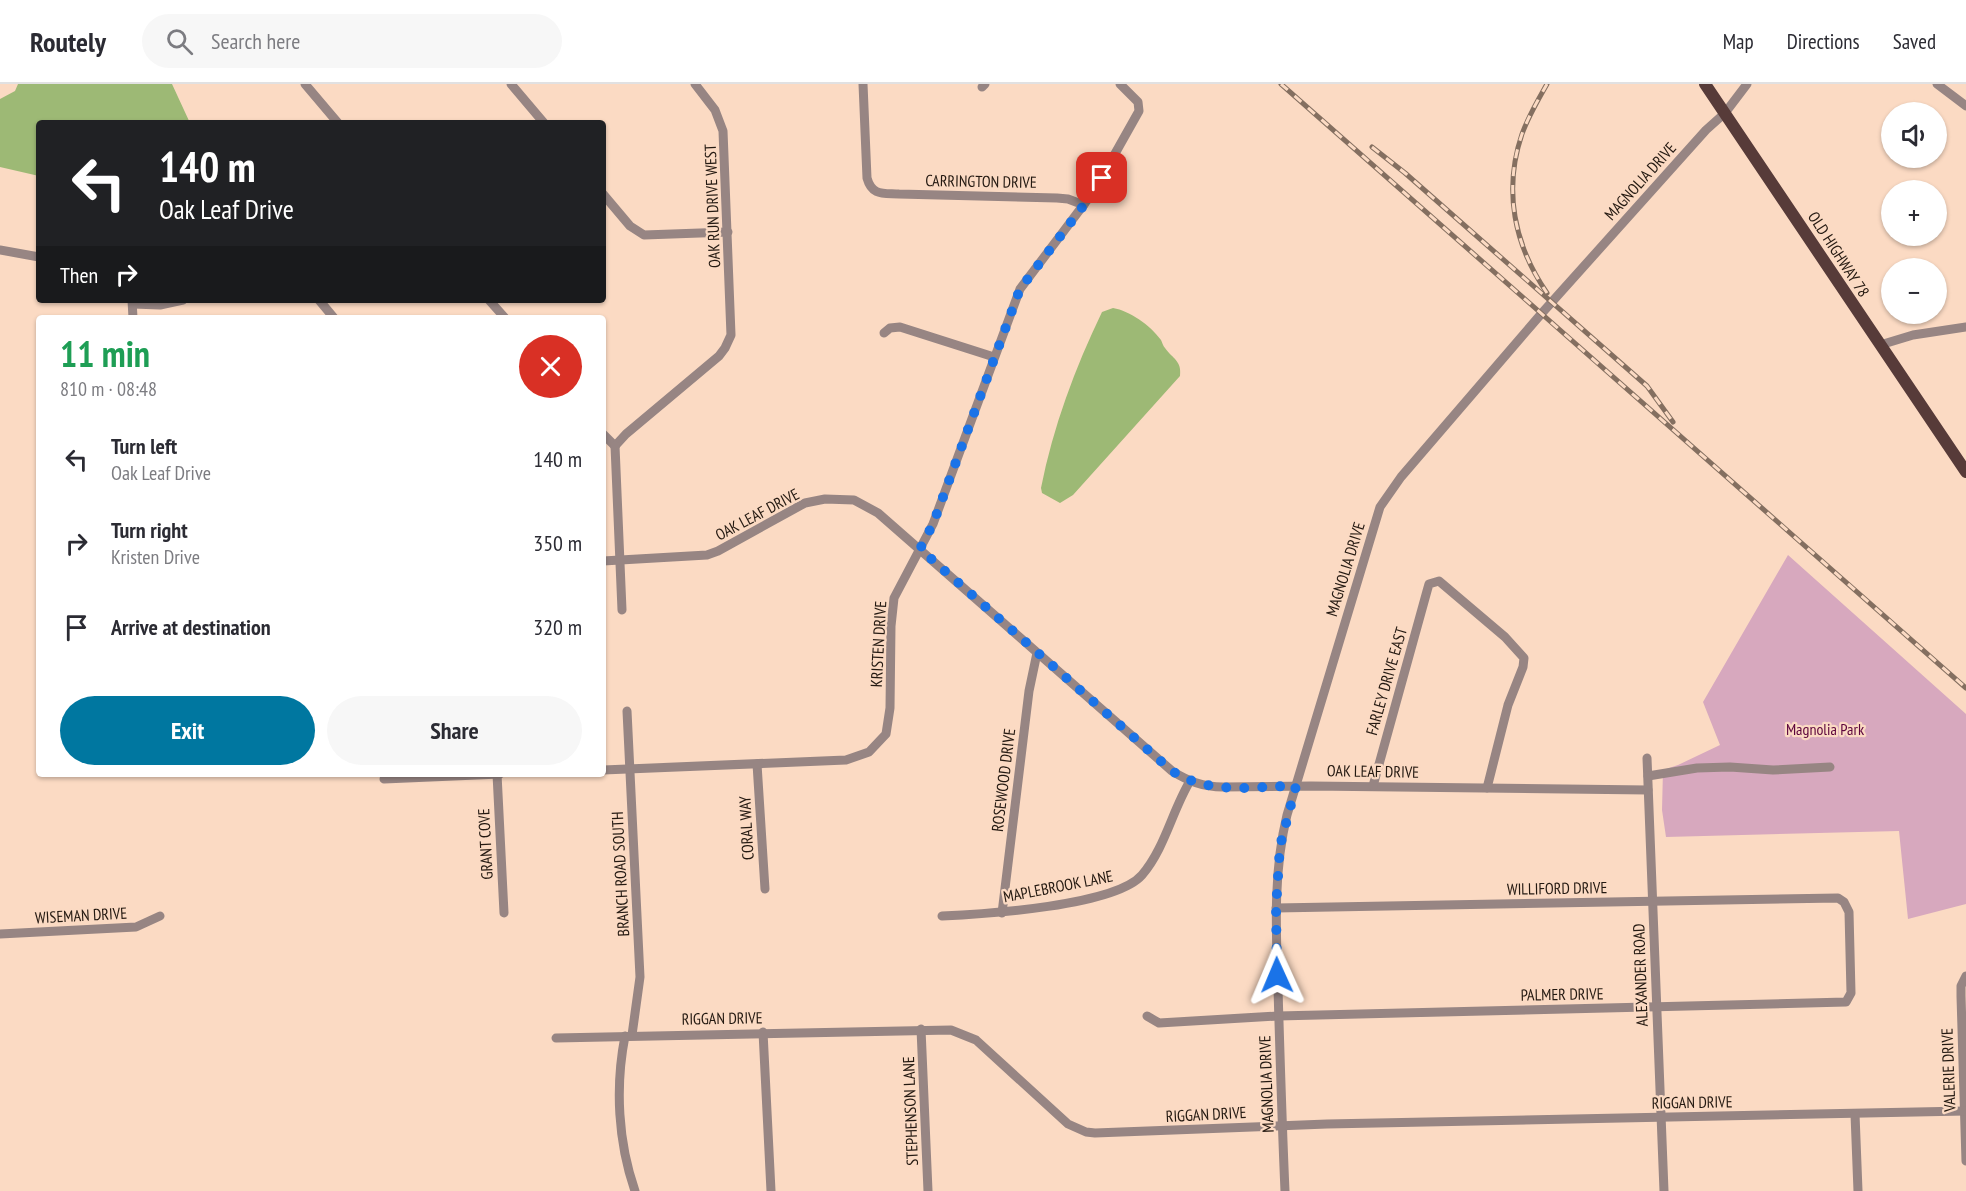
<!DOCTYPE html>
<meta charset="utf-8">
<style>
body{margin:0;font-family:"PT Sans Narrow",sans-serif;background:#f7f7f7;color:#2b2b33;height:100vh;display:flex;flex-direction:column;font-size:22px;white-space:nowrap}
*{box-sizing:border-box;margin:0}
p{font-size:20px;color:#7c7c81}
.icon{flex:none;width:33px;height:33px;fill:none;stroke:currentColor;stroke-width:2;stroke-linecap:round;stroke-linejoin:round}
.map{position:relative;flex:1;overflow:hidden}
.drawer{position:absolute;left:36px;top:231px;width:570px;height:462px;display:flex;flex-direction:column;background:#fff;border-radius:6px;box-shadow:0 2px 4px #0004}
.drawer>*{flex:none}
.banner{position:absolute;left:36px;top:36px;width:570px;height:183px;border-radius:6px;box-shadow:0 2px 4px #0004;background:#202124;color:#fff;overflow:hidden}
.buttons{position:absolute;left:1881px;top:18px;display:grid;gap:12px}
.buttons a{display:grid;place-items:center;width:66px;height:66px;border-radius:50%;background:#fff;box-shadow:0 2px 4px #0004;font-size:30px}
.pin{position:absolute;display:grid;place-items:center;width:51px;height:51px;color:#fff;margin:-26px;border-radius:12px;box-shadow:0 3px 9px #0006}
.me{position:absolute;width:66px;margin:-33px;rotate:359deg;stroke-linejoin:round;filter:drop-shadow(0 0 4px #0008)}
.turn{display:flex;align-items:center;gap:21px;height:126px;padding:0 24px;font-size:27px}
.turn .icon{width:78px;height:78px;stroke-width:2.5}
.turn b{display:block;font-size:42px;line-height:51px}
.then{display:flex;align-items:center;height:57px;padding:0 24px;background:#0003;gap:12px;font-size:22px}
.round{display:grid;place-items:center;flex:none;width:63px;height:63px;border-radius:32px;background:#f7f7f7}
.overview{display:flex;align-items:center;justify-content:space-between;height:102px;padding:0 24px}
h1{font-size:36px;font-weight:600;line-height:45px;color:#1e9e55}
.button{display:flex;gap:12px;margin-top:auto;padding:12px 24px}
.button a{flex:1;height:69px;border-radius:36px;background:#0077a0;color:#fff;font-size:24px;font-weight:600;line-height:69px;text-align:center}
.button a+a{background:#f7f7f7;color:#2b2b33}
ul{padding:0;list-style:none}
li{display:flex;align-items:center;gap:18px;height:84px;padding:0 24px}
li div{flex:1}
li b{display:block;font-size:22px}
li em{font-style:normal}
header{display:flex;align-items:center;gap:36px;box-sizing:border-box;height:84px;padding:0 30px;background:#fff;border-bottom:2px solid #e1e1e2}
header strong{font-size:28px}
nav{display:flex;gap:33px;margin-inline-start:auto;font-size:21px}
.search{width:420px;height:54px;background:#f7f7f7;display:flex;align-items:center;gap:15px;box-sizing:border-box;padding:0 21px;border-radius:33px;color:#7c7c81;font-size:22px}
.map>svg:first-child{display:block}
.green{fill:#d7a8be}
.water{fill:#9db975}
.lines{fill:none;stroke-linecap:round;stroke-linejoin:round}
.minor{stroke:#978583;stroke-width:9}
.major{stroke:#573b39;stroke-width:12}
.rail-casing{stroke:#846f60;stroke-width:5}
.rail{stroke:#fbdac3;stroke-width:3;stroke-dasharray:9;stroke-linecap:butt}
.route{stroke:#1a73e8;stroke-width:10;stroke-dasharray:0 18}
.labels{text-anchor:middle;stroke-width:4.5;stroke-linejoin:round;paint-order:stroke}
.street-label{font-size:16px;fill:#241911;stroke:#fbdac3}
.park-label{font-size:16px;fill:#5c043c;stroke:#fbdac3}
</style>
<header>
<strong>Routely</strong>
<div class="search"><svg class="icon" aria-label="search" viewBox="0 0 24 24"><circle cx="10" cy="10" r="6"/><path d="M15 15l6 6"/></svg>Search here</div>
<nav><a>Map</a><a>Directions</a><a>Saved</a></nav>
</header>
<div class="map">
<svg width="1966" height="1107" viewBox="0 0 1966 1107">
<rect width="100%" height="100%" fill="#fbdac3"/>
<polygon class="green" points="1788,471 1966,630 1966,820 1908,835 1899,747 1666,753 1662,726 1663,686 1678,681 1720,661 1703,618"/>
<g class="water">
<polygon points="18,0 172,0 190,39 39,39 39,92 0,83 0,15 15,7"/>
<path d="M1113,224C1130,227 1150,241 1161,256C1162,258 1163,262 1165,264C1173,275 1182,277 1180,292L1073,411L1060,419L1042,409L1041,404C1053,343 1075,284 1102,228Z"/>
</g>
<g class="lines">
<g class="minor">
<polyline points="305,0 338,39"/>
<polyline points="511,0 544,39"/>
<path d="M863,0L867,94C872,112 883,109 899,110L1057,114L1068,115L1084,121"/>
<polyline points="1937,0 1966,22"/>
<polyline points="982,3 985,0"/>
<polyline points="603,110 630,142 644,151 728,148"/>
<polyline points="0,166 39,173"/>
<polyline points="132,216 133,234"/>
<polyline points="319,216 334,234"/>
<polyline points="489,216 505,234"/>
<polyline points="133,220 160,221 183,216"/>
<polyline points="884,249 890,244 900,243 994,273"/>
<polyline points="1880,261 1913,251 1966,243"/>
<polyline points="603,350 615,362"/>
<polyline points="615,362 626,350 719,272 725,264 731,251 723,47 715,26 695,0"/>
<polyline points="615,362 622,526"/>
<path d="M603,477L707,471L718,467L805,419L825,415L854,416L878,429L1172,687C1188,697 1203,703 1223,703L1311,702L1648,706"/>
<polyline points="627,627 640,893 632,951"/>
<polyline points="1647,674 1664,1107"/>
<polyline points="757,680 765,805"/>
<polyline points="603,686 846,676 869,668 886,650 890,624 891,542 894,514 933,440 1020,205 1094,107 1139,27 1138,18 1120,0"/>
<polyline points="497,690 504,829"/>
<polyline points="1648,692 1697,684 1730,683 1773,686 1830,683"/>
<polyline points="384,695 500,690"/>
<polyline points="1373,702 1427,507 1429,500 1439,497 1505,553 1524,574 1523,583 1508,621 1487,704"/>
<polyline points="1002,829 1029,607 1037,569"/>
<path d="M942,832C985,830 1115,822 1142,791C1165,764 1172,727 1190,697"/>
<polyline points="0,850 136,843 160,832"/>
<polyline points="1966,892 1961,902 1961,912 1966,1077"/>
<polyline points="1147,932 1159,939 1278,932 1846,918 1851,909 1849,828 1844,818 1838,814 1276,824"/>
<polyline points="921,945 928,1107"/>
<polyline points="763,948 771,1107"/>
<path d="M625,952C615,1003 618,1058 635,1107"/>
<polyline points="556,954 951,946 976,956 1068,1040 1086,1048 1095,1049 1327,1040 1966,1027"/>
<polyline points="1855,1030 1858,1107"/>
<path d="M1285,1107C1282,1040 1280,972 1278,905C1276,847 1273,788 1287,731L1380,423L1401,393L1542,229L1706,46L1725,29L1747,0"/>
</g>
<polyline class="major" points="1705,0 1966,388"/>
<defs>
<g id="rail">
<polyline points="1281,0 1966,604"/>
<path d="M1547,0C1538,16 1528,33 1522,50C1503,106 1514,161 1547,209"/>
<polyline points="1372,63 1405,89 1647,302 1673,338"/>
</g>
</defs>
<use href="#rail" class="rail-casing"/>
<use href="#rail" class="rail"/>
</g>
<g class="lines">
<path class="route" d="M1102,94L1084,121L1020,205L933,440L920,465L1172,687C1212,712 1252,702 1296,702L1280,762L1276,824L1277,891"/>
</g>
<g class="labels">
<g class="street-label">
<text transform="translate(981 97) rotate(1)" y="6">CARRINGTON DRIVE</text>
<text transform="translate(1640 97) rotate(-48)" y="6">MAGNOLIA DRIVE</text>
<text transform="translate(712 122) rotate(-92)" y="6">OAK RUN DRIVE WEST</text>
<text transform="translate(1839 170) rotate(57)" y="6">OLD HIGHWAY 78</text>
<text transform="translate(757 430) rotate(-28)" y="6">OAK LEAF DRIVE</text>
<text transform="translate(1345 485) rotate(-73)" y="6">MAGNOLIA DRIVE</text>
<text transform="translate(878 560) rotate(-87)" y="6">KRISTEN DRIVE</text>
<text transform="translate(1386 597) rotate(-74)" y="6">FARLEY DRIVE EAST</text>
<text transform="translate(1373 687) rotate(1)" y="6">OAK LEAF DRIVE</text>
<text transform="translate(1003 696) rotate(-83)" y="6">ROSEWOOD DRIVE</text>
<text transform="translate(746 744) rotate(-93)" y="6">CORAL WAY</text>
<text transform="translate(485 760) rotate(-93)" y="6">GRANT COVE</text>
<text transform="translate(620 790) rotate(-93)" y="6">BRANCH ROAD SOUTH</text>
<text transform="translate(1058 802) rotate(-11)" y="6">MAPLEBROOK LANE</text>
<text transform="translate(1557 804) rotate(-1)" y="6">WILLIFORD DRIVE</text>
<text transform="translate(81 831) rotate(-3)" y="6">WISEMAN DRIVE</text>
<text transform="translate(1640 891) rotate(-92)" y="6">ALEXANDER ROAD</text>
<text transform="translate(1562 910) rotate(-1)" y="6">PALMER DRIVE</text>
<text transform="translate(722 934) rotate(-1)" y="6">RIGGAN DRIVE</text>
<text transform="translate(1948 986) rotate(-92)" y="6">VALERIE DRIVE</text>
<text transform="translate(1266 1000) rotate(-92)" y="6">MAGNOLIA DRIVE</text>
<text transform="translate(1692 1018) rotate(-1)" y="6">RIGGAN DRIVE</text>
<text transform="translate(910 1027) rotate(-92)" y="6">STEPHENSON LANE</text>
<text transform="translate(1206 1030) rotate(-3)" y="6">RIGGAN DRIVE</text>
</g>
<g class="park-label">
<text x="1825" y="651">Magnolia Park</text>
</g>
</g>
</svg>
<div class="buttons">
<a><svg class="icon" aria-label="sound" viewBox="0 0 24 24"><path d="M4 9h4l5-4v14l-5-4H4zM17 9q2 3 0 6"/></svg></a>
<a>+</a>
<a>−</a>
</div>
<div class="pin" style="left:1102px;top:94px;background:#d93025"><svg class="icon" aria-label="arrive" viewBox="0 0 24 24"><path d="M6 21V4h12l-3 4 3 4H6"/></svg></div>
<svg class="me" style="left:1277px;top:891px" viewBox="-20 -20 40 40"><path d="M0-17L14 15 0 8-14 15z" fill="#1a73e8" stroke="#fff" stroke-width="4"/></svg>
<div class="banner">
<div class="turn"><svg class="icon" aria-label="left" viewBox="0 0 24 24"><path d="M17 20v-9H6M10 6l-5 5 5 5"/></svg><div><b>140 m</b>Oak Leaf Drive</div></div>
<div class="then">Then<svg class="icon" aria-label="right" viewBox="0 0 24 24"><path d="M7 20v-9h11M14 6l5 5-5 5"/></svg></div>
</div>
<section class="drawer">
<div class="overview"><div><h1>11 min</h1><p>810 m · 08:48</p></div><a class="round" style="background:#d93025;color:#fff"><svg class="icon" aria-label="close" viewBox="0 0 24 24"><path d="M6 6l12 12M18 6L6 18"/></svg></a></div>
<ul>
<li><svg class="icon" aria-label="left" viewBox="0 0 24 24"><path d="M17 20v-9H6M10 6l-5 5 5 5"/></svg><div><b>Turn left</b><p>Oak Leaf Drive</p></div><em>140 m</em></li>
<li><svg class="icon" aria-label="right" viewBox="0 0 24 24"><path d="M7 20v-9h11M14 6l5 5-5 5"/></svg><div><b>Turn right</b><p>Kristen Drive</p></div><em>350 m</em></li>
<li><svg class="icon" aria-label="arrive" viewBox="0 0 24 24"><path d="M6 21V4h12l-3 4 3 4H6"/></svg><div><b>Arrive at destination</b></div><em>320 m</em></li>
</ul>
<div class="button"><a>Exit</a><a>Share</a></div>
</section>
</div>
